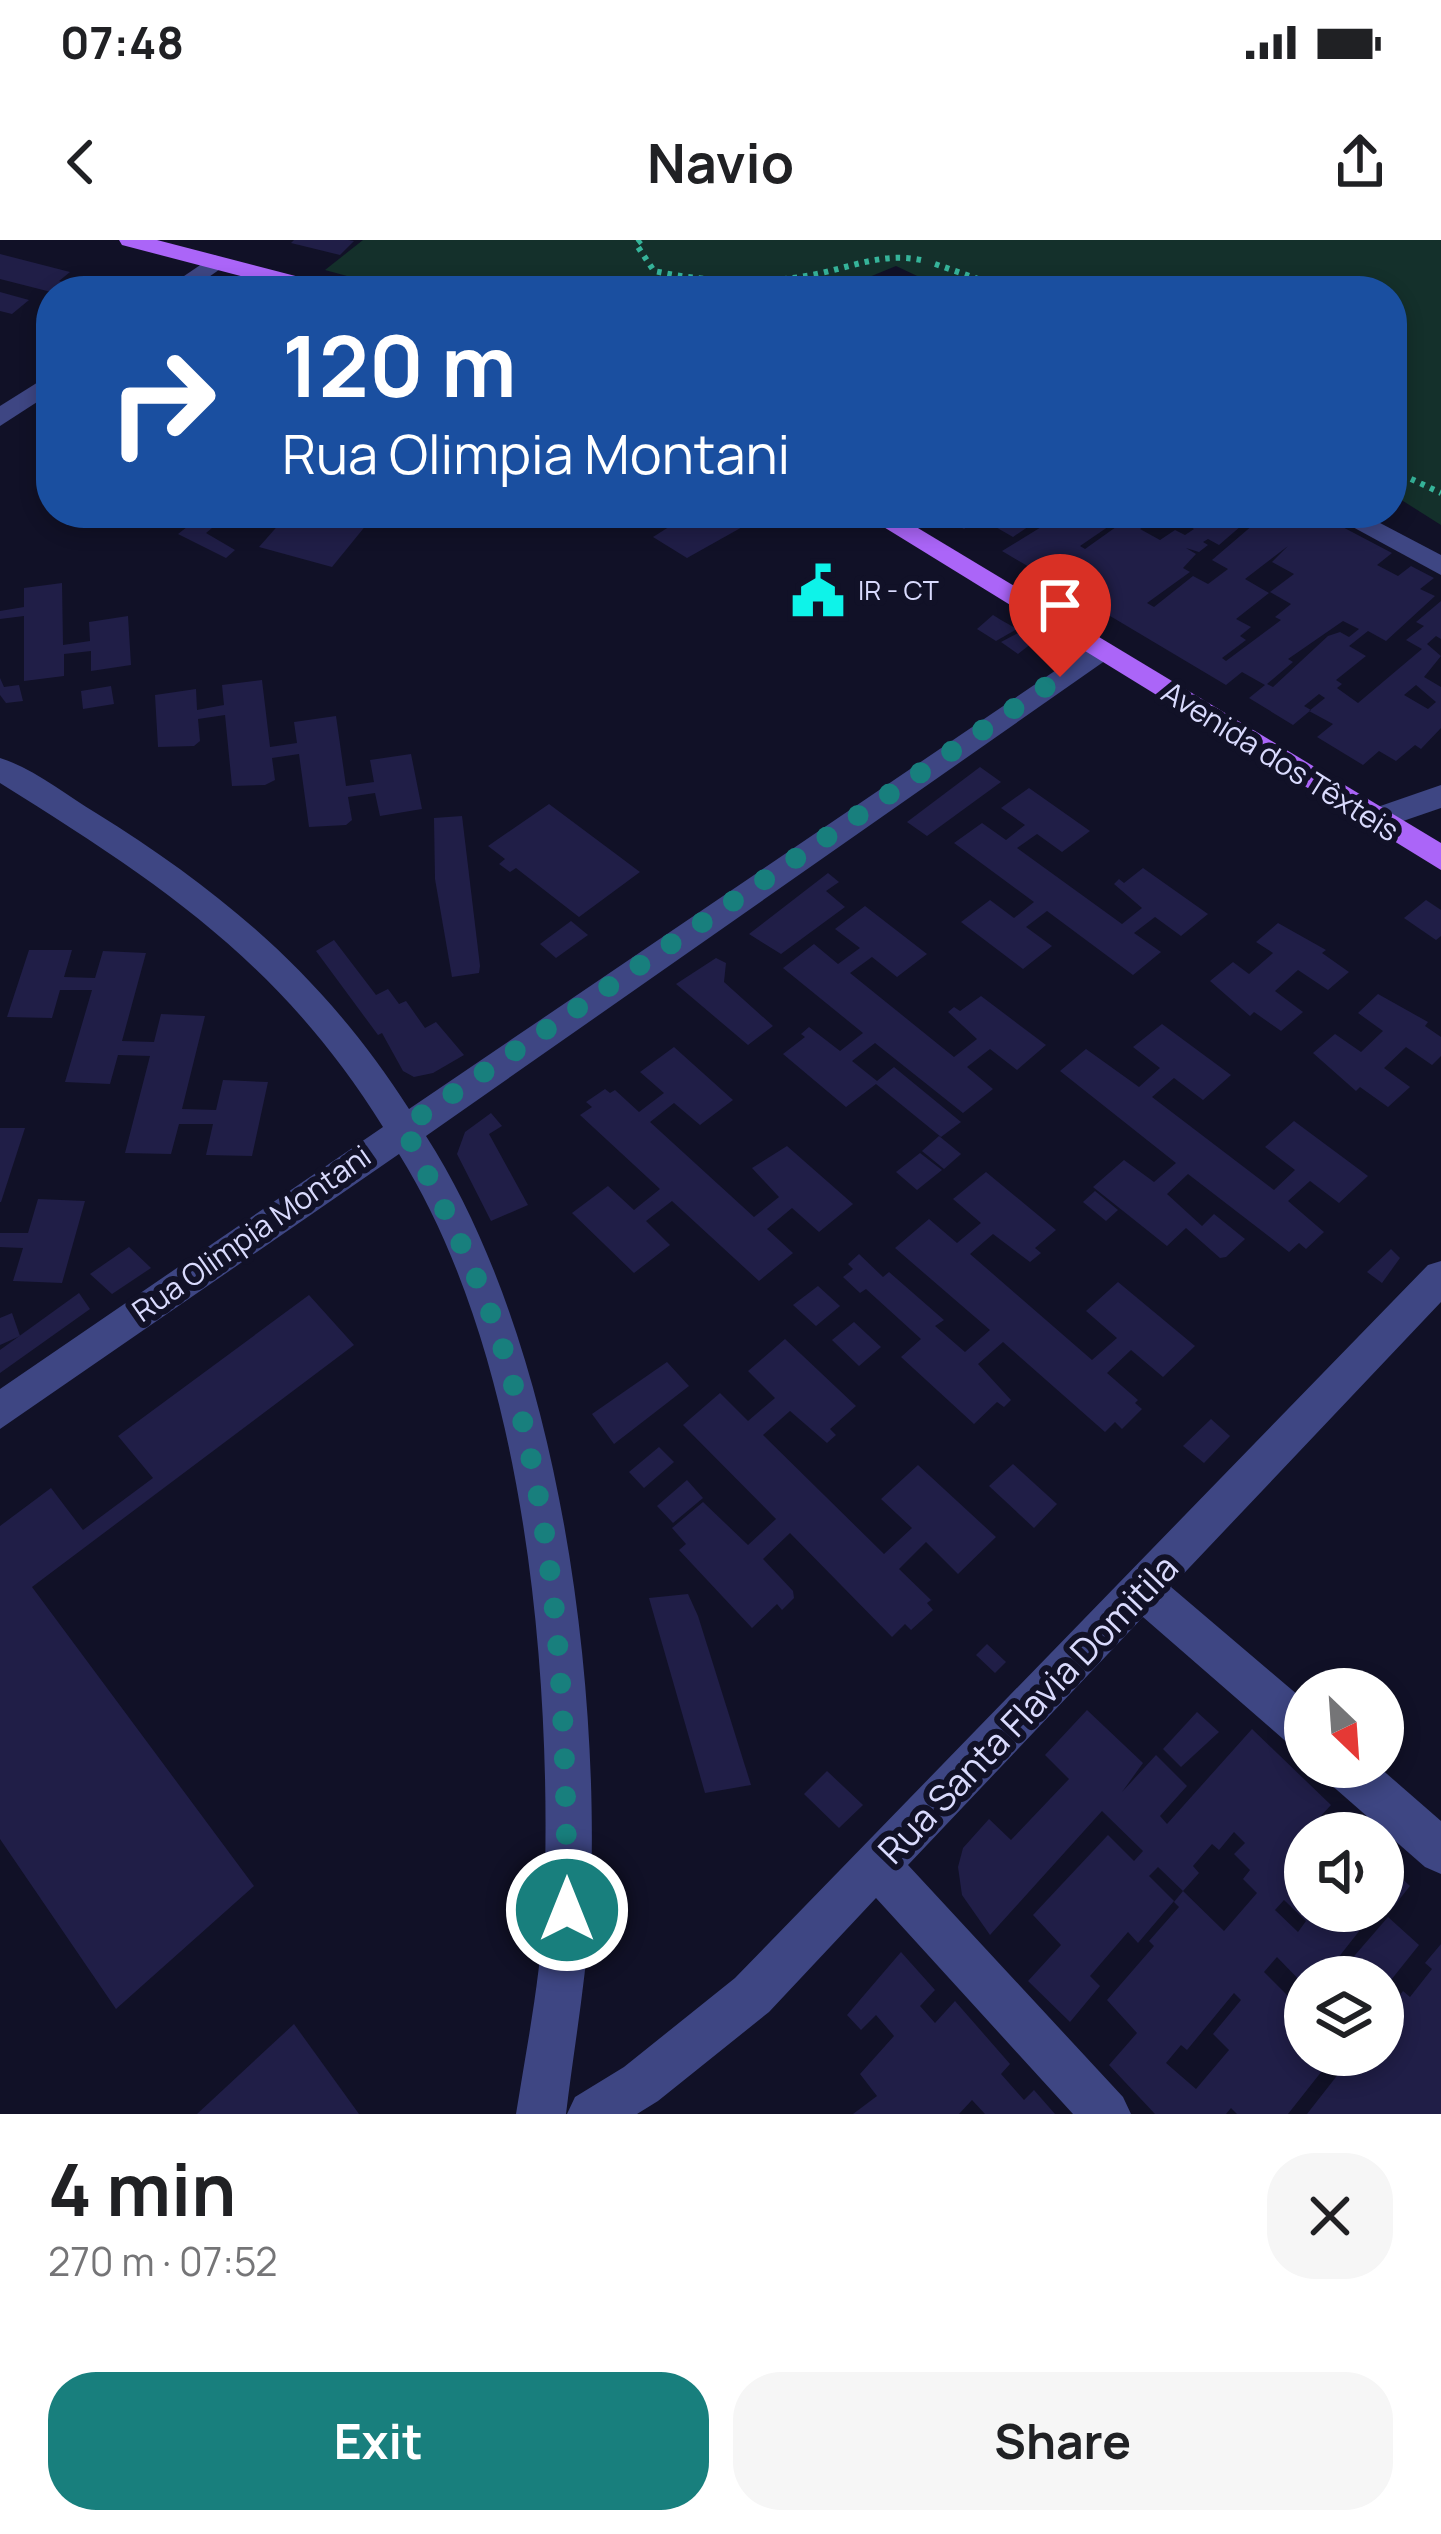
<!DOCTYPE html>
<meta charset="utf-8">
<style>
body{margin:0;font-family:Manrope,sans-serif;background:#f6f6f6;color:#202124;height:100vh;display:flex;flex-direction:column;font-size:45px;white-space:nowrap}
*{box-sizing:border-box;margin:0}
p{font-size:39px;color:#757577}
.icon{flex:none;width:66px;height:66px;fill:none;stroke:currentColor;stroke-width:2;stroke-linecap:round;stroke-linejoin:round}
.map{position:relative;height:1874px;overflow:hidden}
.panel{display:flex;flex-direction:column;background:#fff;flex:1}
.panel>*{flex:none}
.banner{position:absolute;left:36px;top:36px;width:1371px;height:252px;border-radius:48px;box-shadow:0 6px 18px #0003;background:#1a4fa0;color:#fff;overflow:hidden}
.needle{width:78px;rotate:155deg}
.fabs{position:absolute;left:1284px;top:1428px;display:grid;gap:24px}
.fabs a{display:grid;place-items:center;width:120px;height:120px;border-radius:50%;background:#fff;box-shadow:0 6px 18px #0003;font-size:60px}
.pin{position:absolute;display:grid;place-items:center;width:102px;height:102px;color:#fff;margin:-123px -51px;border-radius:50% 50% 50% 0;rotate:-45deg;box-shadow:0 0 12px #0007}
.pin .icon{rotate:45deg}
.me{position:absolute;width:132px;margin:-66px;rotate:0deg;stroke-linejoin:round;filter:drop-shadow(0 0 9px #0008)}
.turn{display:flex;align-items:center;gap:42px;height:252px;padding:0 48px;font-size:54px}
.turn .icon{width:156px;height:156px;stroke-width:2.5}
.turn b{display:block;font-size:84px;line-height:102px}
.round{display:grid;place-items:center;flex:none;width:126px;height:126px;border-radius:48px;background:#f6f6f6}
.headline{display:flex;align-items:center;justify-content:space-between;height:204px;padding:0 48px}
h1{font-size:72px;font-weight:700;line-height:90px}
.button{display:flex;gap:24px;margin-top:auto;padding:24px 48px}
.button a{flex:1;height:138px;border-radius:48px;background:#187f7d;color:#fff;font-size:48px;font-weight:700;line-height:138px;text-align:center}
.button a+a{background:#f6f6f6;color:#202124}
.status{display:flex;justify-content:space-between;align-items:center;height:84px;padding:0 60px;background:#fff;direction:ltr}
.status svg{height:33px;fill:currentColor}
header{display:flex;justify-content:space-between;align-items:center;height:156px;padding:0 48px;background:#fff;font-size:54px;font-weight:700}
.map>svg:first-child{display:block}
.green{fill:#14302b}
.building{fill:#201e47;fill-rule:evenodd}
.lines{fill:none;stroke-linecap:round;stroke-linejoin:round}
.path{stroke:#36b49a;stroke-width:6;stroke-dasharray:4.5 6;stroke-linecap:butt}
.minor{fill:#3e4683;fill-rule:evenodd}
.major{fill:#ab65f8;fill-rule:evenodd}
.route{stroke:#187f7d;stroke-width:21;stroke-dasharray:0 37.8}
.labels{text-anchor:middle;stroke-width:12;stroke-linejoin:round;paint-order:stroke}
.far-poi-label{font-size:27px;fill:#d9dafd;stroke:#111127;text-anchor:start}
.street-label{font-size:30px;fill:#d9dafd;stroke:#111127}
.near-street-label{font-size:36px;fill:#d9dafd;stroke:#111127}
</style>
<div class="status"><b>07:48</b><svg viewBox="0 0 49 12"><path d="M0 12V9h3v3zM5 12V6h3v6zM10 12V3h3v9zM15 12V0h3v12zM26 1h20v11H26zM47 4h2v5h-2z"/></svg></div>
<header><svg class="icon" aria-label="back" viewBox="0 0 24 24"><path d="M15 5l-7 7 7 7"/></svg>Navio<svg class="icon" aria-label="share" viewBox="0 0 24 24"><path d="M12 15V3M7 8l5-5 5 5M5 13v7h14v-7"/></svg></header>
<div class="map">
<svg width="1441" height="1874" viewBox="0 0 1441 1874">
<rect width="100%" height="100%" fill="#111127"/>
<polygon class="green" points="363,0 1441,0 1441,285 1392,254 1392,51 949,51 896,26 835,51 402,51 325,30"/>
<g class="building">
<polygon points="294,0 348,0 354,1 340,15 291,3"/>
<polygon points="0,14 70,32 59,41 77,46 51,52 0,39"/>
<polygon points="0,52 29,60 12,74 0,71"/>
<polygon points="205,273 230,273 206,293 235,310 226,318 178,294"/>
<polygon points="289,273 376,273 332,327 259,307"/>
<polygon points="691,273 740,273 753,281 687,318 653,297"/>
<polygon points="936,273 1025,273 1038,280 1013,297 980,278 964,289"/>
<path d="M1054,273L1088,277L1106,273L1118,280L1080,306L1085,309L1123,282L1119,279L1127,273L1147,284L1140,289L1160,300L1175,290L1185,295L1194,289L1186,284L1200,273H1256L1219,305L1208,299L1203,302L1208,305L1199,312L1186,308L1196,314L1183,328L1190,332L1147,363L1154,367L1193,336L1208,344L1228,329L1212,320L1267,273H1316L1392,313L1377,325L1398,336L1411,326L1434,338L1420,349L1435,356L1386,401L1368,391L1349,406L1366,416L1336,440L1342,444L1337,448L1358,463L1422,409L1406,400L1424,386L1416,382L1441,361V399L1436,396L1427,404L1441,416L1424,437L1441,447V488L1421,509L1415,505L1396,521L1379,511L1363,525L1317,497L1333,484L1309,471L1325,458L1319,454L1304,466L1311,470L1293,485L1249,458L1265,445L1242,432L1226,445L1048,339L1065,327L1056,322L1041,334L1002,311L1059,276ZM1288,306L1272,322L1294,334L1270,352L1291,364L1275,377L1281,380L1226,421L1222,418L1246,400L1240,396L1251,387L1236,379L1269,353L1245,339ZM1343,381L1359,389L1349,397L1340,392L1328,396L1273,447L1267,444L1293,422L1288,419ZM1416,445L1436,462L1428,469L1404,455Z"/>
<polygon points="62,343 63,405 90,401 89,382 128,376 131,425 91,431 91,411 64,414 64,436 24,441 24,376 0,379 0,371 24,367 24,348"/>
<polygon points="993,375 1001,380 1017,389 996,401 977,389"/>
<polygon points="1018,393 1032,403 1018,414 1001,402"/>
<polygon points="0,438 4,447 19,445 23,461 6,463 0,455"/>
<polygon points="262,440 270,507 297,503 294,482 336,476 346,546 374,542 370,520 411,514 422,569 380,576 375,553 348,557 352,580 346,585 309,587 299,514 272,518 275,540 265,545 232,546 225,475 198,479 200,501 194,506 158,507 155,455 196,449 197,470 224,465 222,445"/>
<polygon points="111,446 114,464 83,469 81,451"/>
<polygon points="980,527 1001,542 927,596 907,582"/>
<polygon points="1029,548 1090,591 1062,612 1037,594 1017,608 1122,684 1142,668 1114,644 1119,639 1124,643 1143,628 1208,674 1181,696 1155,677 1134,693 1161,712 1133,735 1047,671 1026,687 1052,706 1023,729 961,682 990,660 1014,678 1034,662 954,603 982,583 1006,600 1025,585 1001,568"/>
<polygon points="549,564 640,632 579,677 516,628 510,632 499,624 505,619 488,606"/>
<polygon points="462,576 480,726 479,733 452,737 435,639 434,578"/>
<polygon points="828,633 839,642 826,651 845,667 781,714 749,694"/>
<polygon points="1426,660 1441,670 1441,696 1436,700 1404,678"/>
<polygon points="865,666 927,714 897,737 872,717 850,733 954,817 977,799 948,772 954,767 960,771 981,756 1046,805 1017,830 990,809 967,827 993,849 963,873 875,803 852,821 877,841 894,827 961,882 941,897 876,844 846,867 783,814 805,797 801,794 809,787 840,811 863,793 783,728 814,704 838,724 860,708 835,689"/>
<polygon points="571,681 588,695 556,718 540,704"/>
<polygon points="1278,683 1326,710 1322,713 1349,732 1328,750 1298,730 1275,751 1303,772 1281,791 1254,772 1250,776 1210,741 1233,722 1249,734 1273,713 1256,702"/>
<polygon points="334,700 376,755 388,749 399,764 406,761 425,788 436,782 464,815 433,833 414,837 403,831 382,793 378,795 316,711"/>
<polygon points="29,710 72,710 64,737 95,738 103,711 146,713 122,801 154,802 161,774 205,776 182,869 216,870 223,840 268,842 252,916 206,915 213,884 179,884 171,914 125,913 150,816 118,815 110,844 65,842 92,750 60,750 52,778 7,777"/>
<polygon points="716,718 726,723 724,742 773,786 748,805 676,744"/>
<polygon points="1378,754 1428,782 1425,786 1441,797 1441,816 1432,825 1406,807 1384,828 1410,847 1388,867 1360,847 1356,851 1313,813 1335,794 1361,812 1383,791 1358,773"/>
<polygon points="1162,784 1231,835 1203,860 1174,838 1152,857 1274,950 1295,930 1265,907 1294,881 1368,936 1339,963 1310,941 1288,961 1324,992 1306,1009 1299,1003 1289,1012 1188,934 1167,954 1202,986 1214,974 1245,999 1226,1017 1220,1018 1186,988 1167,1006 1093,947 1124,920 1154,942 1176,923 1060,831 1086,809 1139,847 1160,828 1133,807"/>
<polygon points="674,807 733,860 700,885 674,863 650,882 754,977 779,957 752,928 787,906 853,964 819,992 792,968 767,989 793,1013 759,1041 672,961 646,981 670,1005 634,1033 572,973 608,946 634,970 660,949 580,875 592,867 586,862 605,849 610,853 615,850 639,872 664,853 640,832"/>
<polygon points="491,873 502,886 489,894 528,965 491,981 457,914 465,892"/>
<polygon points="0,888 25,888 1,962 0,962"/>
<polygon points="939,896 961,914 944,929 922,911"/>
<polygon points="920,913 942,930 917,950 896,932"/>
<polygon points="986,932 1056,990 1035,1008 1041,1013 1030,1022 993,994 970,1014 1092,1120 1117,1098 1086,1071 1118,1042 1195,1106 1163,1137 1131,1110 1107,1133 1138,1160 1135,1163 1142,1169 1122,1189 1115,1182 1105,1192 1003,1102 978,1124 1011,1160 1004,1167 997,1162 974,1184 901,1117 921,1099 866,1049 860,1053 843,1037 853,1029 848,1024 859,1014 883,1037 889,1032 944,1080 935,1086 965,1112 990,1090 895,1008 929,979 957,1003 981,983 953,959"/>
<polygon points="1095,951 1118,970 1106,981 1083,962"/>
<polygon points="38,959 85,961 62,1043 13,1041 23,1008 0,1007 0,993 28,993"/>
<polygon points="129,1007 151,1028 112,1054 90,1034"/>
<polygon points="1391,1009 1400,1018 1382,1043 1367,1032"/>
<polygon points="818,1046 840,1066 816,1086 793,1065"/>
<polygon points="79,1053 90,1069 0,1133 0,1110"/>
<polygon points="309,1055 354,1105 32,1347 254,1646 116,1769 0,1599 0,1286 51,1248 83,1290 153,1238 118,1196"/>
<polygon points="12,1073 20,1096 0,1105 0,1078"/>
<polygon points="854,1082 881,1107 859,1126 832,1100"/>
<polygon points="785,1099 856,1166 830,1189 836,1195 827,1203 790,1171 763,1195 884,1314 912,1288 881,1259 918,1225 996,1297 958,1334 926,1302 899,1329 931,1360 927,1363 933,1370 911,1390 905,1384 892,1397 790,1293 763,1319 793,1351 794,1358 782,1370 777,1364 752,1388 679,1310 686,1304 672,1288 703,1262 748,1305 776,1279 683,1185 720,1153 748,1181 775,1158 748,1131"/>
<polygon points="667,1122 689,1146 614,1204 592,1174"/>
<polygon points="1211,1179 1230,1196 1204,1223 1183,1206"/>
<polygon points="659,1207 674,1222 644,1248 629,1232"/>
<polygon points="1013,1224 1057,1264 1034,1288 989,1246"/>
<polygon points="687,1240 703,1258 673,1283 657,1266"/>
<polygon points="688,1354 698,1376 751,1545 705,1553 649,1358"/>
<polygon points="987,1404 1006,1422 995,1433 976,1415"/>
<path d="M1087,1470L1143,1523L1122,1552L1156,1515L1187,1546L1160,1576L1167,1584L1252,1489L1331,1565L1305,1593V1671H1375L1323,1737H1305V1746L1277,1717L1264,1732L1305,1773V1815H1383V1792L1399,1771L1392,1765L1403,1751L1410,1757L1432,1729L1425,1723L1441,1704V1874H1307L1343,1828L1333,1817L1288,1874H1237L1231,1868L1226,1874H1155L1109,1825L1137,1793L1107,1760L1154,1706L1149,1701L1179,1667L1174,1662L1183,1651L1158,1627L1149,1636L1174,1661L1138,1703L1128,1692L1090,1736L1100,1746L1070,1782L1028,1741L1061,1705L1033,1675L1108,1595L1134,1621L1143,1611L1102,1571L990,1695L962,1655L958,1627L963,1608L989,1579L1011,1600L1069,1539L1045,1515ZM1234,1592L1245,1603L1234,1614L1250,1630L1243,1639L1257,1653L1224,1691L1183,1651L1199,1633L1193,1626L1212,1604L1219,1610ZM1284,1660L1306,1681L1298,1692L1275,1670ZM1234,1753L1241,1760L1213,1794L1229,1810L1196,1849L1166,1823L1181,1805L1187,1810Z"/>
<polygon points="1197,1472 1219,1492 1181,1527 1163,1509"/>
<polygon points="827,1531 863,1565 839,1588 804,1554"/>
<polygon points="1383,1621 1410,1646 1390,1671 1383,1664"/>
<polygon points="1388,1677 1419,1705 1383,1750 1383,1737 1336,1737"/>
<polygon points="901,1712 935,1750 920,1766 935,1783 955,1761 1010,1824 1001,1834 1024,1860 1034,1850 1055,1874 985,1874 972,1860 959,1874 853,1874 877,1856 860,1834 894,1796 876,1775 861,1790 847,1775"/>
<polygon points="294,1784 359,1874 197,1874"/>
</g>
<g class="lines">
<g class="path">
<path d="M641,0L636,4L654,31C706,42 759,45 812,35C849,28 882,12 921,20"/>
<polyline points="935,24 1013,51"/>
<polyline points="1392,230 1441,253"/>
</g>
<g class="minor">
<polygon points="215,15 227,22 223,27 189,51 162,51"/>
<polygon points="876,44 919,44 931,51 864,51"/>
<polygon points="51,134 51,153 0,186 0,166"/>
<polygon points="1327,273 1361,273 1441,315 1441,335"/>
<path d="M1099,401L1113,411L1109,418L426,896C557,1100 602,1434 590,1674C586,1741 574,1807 566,1874H516C527,1805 541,1736 544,1666C553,1433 525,1116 399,914L0,1189V1149L383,887C281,723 160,643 0,543V518C33,528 66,555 96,573C226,654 326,739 409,869Z"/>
<polygon points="1441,545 1441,568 1374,591 1363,588 1358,580 1363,572"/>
<polygon points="1441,1021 1441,1062 1171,1347 1305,1461 1305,1512 1290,1505 1143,1377 908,1625 1123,1857 1131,1874 1073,1874 876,1658 769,1772 658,1861 637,1874 567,1874 575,1857 624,1827 735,1738 1428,1025"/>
<polygon points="1323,1527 1379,1527 1441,1581 1441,1634 1425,1627 1329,1543"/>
</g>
<g class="major">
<polygon points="119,0 157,0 334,46 338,51 298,51 122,5"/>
<polygon points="861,273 893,273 1441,603 1441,630"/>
</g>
</g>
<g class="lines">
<path class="route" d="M567,1670C566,1481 561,1313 509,1129C486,1045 442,966 404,887L1060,437"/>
</g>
<defs>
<symbol id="civic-bare" viewBox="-9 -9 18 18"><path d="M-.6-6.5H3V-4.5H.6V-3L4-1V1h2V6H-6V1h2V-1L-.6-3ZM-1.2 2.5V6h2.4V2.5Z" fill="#0ef3e9" stroke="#111127" stroke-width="2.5" paint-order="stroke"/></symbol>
</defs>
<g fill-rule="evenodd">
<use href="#civic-bare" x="780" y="313" width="76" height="76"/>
</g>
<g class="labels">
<g class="far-poi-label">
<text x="858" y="360">IR - CT</text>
</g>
<g class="street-label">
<text transform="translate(1280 522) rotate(32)" y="10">Avenida dos Têxteis</text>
<text transform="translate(252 994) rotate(-35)" y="10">Rua Olimpia Montani</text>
</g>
<g class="near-street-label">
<text transform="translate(1028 1469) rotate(-46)" y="13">Rua Santa Flavia Domitila</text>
</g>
</g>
</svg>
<div class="fabs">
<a><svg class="needle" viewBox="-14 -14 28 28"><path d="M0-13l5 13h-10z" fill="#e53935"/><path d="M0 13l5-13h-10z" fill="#757577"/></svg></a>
<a><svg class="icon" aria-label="sound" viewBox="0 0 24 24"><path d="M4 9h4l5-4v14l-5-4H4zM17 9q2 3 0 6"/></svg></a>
<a><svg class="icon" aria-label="layers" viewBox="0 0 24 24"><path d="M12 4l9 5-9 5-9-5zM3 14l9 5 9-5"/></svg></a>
</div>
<div class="pin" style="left:1060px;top:437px;background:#d93025"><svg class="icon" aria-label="arrive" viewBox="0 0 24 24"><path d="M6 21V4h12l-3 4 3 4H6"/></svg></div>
<svg class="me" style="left:567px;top:1670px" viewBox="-20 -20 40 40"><circle r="17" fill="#187f7d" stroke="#fff" stroke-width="3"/><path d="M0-11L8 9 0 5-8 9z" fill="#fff"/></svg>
<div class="banner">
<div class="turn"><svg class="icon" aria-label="right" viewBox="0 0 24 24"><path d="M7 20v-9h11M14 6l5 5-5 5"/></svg><div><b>120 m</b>Rua Olimpia Montani</div></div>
</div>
</div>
<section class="panel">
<div class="headline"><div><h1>4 min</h1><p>270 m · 07:52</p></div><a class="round"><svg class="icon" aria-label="close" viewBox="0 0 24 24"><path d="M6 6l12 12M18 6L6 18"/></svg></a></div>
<div class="button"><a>Exit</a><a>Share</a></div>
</section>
